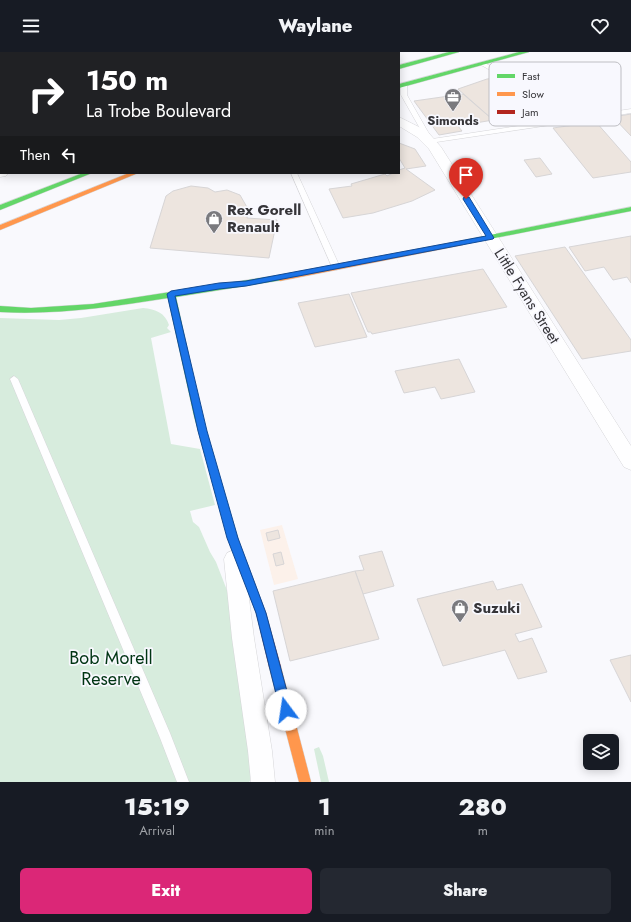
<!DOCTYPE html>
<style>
body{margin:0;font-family:Jost,sans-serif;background:#242831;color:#f1f3f6;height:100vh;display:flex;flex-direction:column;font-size:15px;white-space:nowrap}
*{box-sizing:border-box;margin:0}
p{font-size:13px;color:#9ea1a6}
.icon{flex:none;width:22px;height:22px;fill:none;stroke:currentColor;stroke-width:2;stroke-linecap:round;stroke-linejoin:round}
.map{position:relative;height:730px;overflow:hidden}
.side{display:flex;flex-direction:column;background:#171b24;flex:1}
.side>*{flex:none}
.guide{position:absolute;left:0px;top:0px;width:400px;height:122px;box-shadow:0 2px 10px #0003;background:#202124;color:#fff;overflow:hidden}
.tools{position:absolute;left:583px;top:682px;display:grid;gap:8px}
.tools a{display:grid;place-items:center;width:36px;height:36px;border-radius:6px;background:#171b24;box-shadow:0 2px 10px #0003;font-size:20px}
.pin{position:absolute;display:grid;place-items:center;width:34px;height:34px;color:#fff;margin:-41px -17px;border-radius:50% 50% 50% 0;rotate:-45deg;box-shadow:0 0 4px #0007}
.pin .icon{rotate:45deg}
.me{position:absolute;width:44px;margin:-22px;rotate:346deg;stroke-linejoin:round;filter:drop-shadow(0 0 3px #0008)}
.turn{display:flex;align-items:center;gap:14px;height:84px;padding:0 20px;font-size:18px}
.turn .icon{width:52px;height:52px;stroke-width:2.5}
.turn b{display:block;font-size:28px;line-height:34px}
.then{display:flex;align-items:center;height:38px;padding:0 20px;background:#0003;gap:8px;font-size:15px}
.eta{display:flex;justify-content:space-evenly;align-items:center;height:68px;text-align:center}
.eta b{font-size:24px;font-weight:800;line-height:28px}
.cta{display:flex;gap:8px;margin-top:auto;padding:8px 20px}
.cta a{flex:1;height:46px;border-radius:6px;background:#db2777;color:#fff;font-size:16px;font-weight:800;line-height:46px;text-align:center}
.cta a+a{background:#242831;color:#f1f3f6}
header{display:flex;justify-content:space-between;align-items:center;height:52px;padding:0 20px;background:#171b24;font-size:18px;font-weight:800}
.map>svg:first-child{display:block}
.industrial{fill:#fcf1ea}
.green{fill:#d7ecdd}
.building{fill:#ede5df;stroke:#d7d5d6}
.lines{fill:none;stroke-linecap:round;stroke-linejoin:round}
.lane-casing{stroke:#d6d6d9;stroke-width:1}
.street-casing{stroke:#d6d6d9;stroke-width:1}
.fast-casing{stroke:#d6d6d9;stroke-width:1}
.slow-casing{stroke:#d6d6d9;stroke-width:1}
.jam-casing{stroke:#d6d6d9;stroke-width:1}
.lane{fill:#fefeff;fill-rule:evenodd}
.street{fill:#fefeff;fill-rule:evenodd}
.fast{fill:#63d668;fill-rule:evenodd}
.slow{fill:#ff974d;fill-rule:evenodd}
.jam{fill:#b3261e;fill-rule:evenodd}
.route{fill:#1a73e8;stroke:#114b97}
.labels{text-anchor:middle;stroke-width:3.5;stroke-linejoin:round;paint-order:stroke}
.far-poi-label{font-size:13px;font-weight:bold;fill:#363539;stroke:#f8f8fe}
.poi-label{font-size:15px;font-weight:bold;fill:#363539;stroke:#f8f8fe;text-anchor:start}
.street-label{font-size:15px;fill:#363539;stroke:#f8f8fe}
.near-park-label{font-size:18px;fill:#003513;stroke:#f8f8fe}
.key{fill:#f8f8fe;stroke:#bebec3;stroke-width:1}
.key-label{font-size:11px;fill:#363539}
</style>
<header><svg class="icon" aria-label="menu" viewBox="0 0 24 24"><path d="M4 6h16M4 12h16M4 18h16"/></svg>Waylane<svg class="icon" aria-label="heart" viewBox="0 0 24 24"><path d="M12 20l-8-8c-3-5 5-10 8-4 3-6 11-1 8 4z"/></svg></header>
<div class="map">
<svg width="631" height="730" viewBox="0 0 631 730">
<rect width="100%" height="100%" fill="#f9f9fd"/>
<polygon class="industrial" points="282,473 298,527 274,533 260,478"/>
<g class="green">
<path d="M143,256C156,257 165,261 169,273L167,276L171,280L151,286L171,392L200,397L215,453L190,459L193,470L199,475L210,500L216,510L230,546L253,707L250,729L249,730H0V266L59,268L81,266Z"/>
<polygon points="319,695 323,704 329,730 321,730 314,697"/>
</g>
<g class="building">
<polygon points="122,0 168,0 169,1 118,1"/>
<polygon points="265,0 316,0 317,1 266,1"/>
<polygon points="497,26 512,38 538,59 491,66 458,37 487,27"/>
<polygon points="463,42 493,68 458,74 462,79 439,83 414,49"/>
<polygon points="631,62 631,84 613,65"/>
<polygon points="596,70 631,110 631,120 593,126 553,76"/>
<polygon points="399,91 415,97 426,114 406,117 435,138 412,149 373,161 343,166 329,137 352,134 351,132 385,122 387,124 393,121 399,121 399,118 405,116 399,106"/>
<polygon points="540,106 552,122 536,125 524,108"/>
<polygon points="191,134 208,136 215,140 227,138 240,143 248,157 247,166 277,168 269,206 150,196 166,144 173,139"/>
<polygon points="631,184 631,231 627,225 613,228 604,215 585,219 569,195"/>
<polygon points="565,195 631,288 631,299 582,307 515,204"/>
<polygon points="483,217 507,255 372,282 371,280 368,280 351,241"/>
<polygon points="349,242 367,285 315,295 298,251"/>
<polygon points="459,307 475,340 441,347 435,335 404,341 395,319"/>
<polygon points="278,478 280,486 268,489 266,481"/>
<polygon points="382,499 394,534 363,542 355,519 364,518 359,504"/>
<polygon points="281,500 284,512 276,514 273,502"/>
<polygon points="355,519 379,587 290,609 273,539"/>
<polygon points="493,529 497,538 522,532 542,575 515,582 519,590 532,586 547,620 518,627 505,598 443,614 417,547"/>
<polygon points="631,603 631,650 610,608"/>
</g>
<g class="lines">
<defs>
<g id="lane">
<polygon points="481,11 485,11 511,26 506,27 481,13"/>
<path d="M585,30L588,32C580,41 558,53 546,53C535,53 519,40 512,32L517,31L532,44L546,49L570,40Z"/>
<polygon points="404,31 407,33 407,43 432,87 631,57 631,61 430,91 427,89 401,43 401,33"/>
<polygon points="291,121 297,121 340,215 339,217 336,218 332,215"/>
<polygon points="14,324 18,327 170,681 189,730 177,730 160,686 10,327"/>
</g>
<g id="street">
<polygon points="332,0 344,0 345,1 333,1"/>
<polygon points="399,65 427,79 441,95 631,394 631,418 624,415 429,97 417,85 399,74"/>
<polygon points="0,117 1,121 8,121 6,124 0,125"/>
<polygon points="234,498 241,501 244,507 254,586 272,699 275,730 251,730 248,699 232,586 224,507 227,501"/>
</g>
<g id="fast">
<polygon points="449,0 459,0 399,17 399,13"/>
<polygon points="519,0 529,0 399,36 399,32"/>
<polygon points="83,121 92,121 0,158 0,153"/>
<polygon points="631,155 631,159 460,193 456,191 460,189"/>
<path d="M280,223L283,224L284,226L283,228L176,245L202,364L238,487L237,490L233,491L229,490L228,487L194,364L168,246C111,255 57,263 0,260V254L31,256L93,252Z"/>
</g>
<g id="slow">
<polygon points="129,121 138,121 0,178 0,173"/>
<polygon points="460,189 463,189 463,193 280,229 276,226 280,223"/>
<polygon points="275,610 279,611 281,615 311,730 299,730 269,615 271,611"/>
</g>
<polygon id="jam" points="233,483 237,484 238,487 266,561 281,615 279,619 275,620 271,619 269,615 256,561 228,487 229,484"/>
</defs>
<use href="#lane" class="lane-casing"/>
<use href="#street" class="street-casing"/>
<use href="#fast" class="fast-casing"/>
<use href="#slow" class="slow-casing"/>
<use href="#jam" class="jam-casing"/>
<use href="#lane" class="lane"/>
<use href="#street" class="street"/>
<use href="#fast" class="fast"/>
<use href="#slow" class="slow"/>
<use href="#jam" class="jam"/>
</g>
<polygon class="route" points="464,145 469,145 494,186 493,187 246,234 219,237 175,244 207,379 238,486 266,561 292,658 290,662 286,664 282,662 280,658 256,561 227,486 198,379 167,242 171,239 219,231 246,229 486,184 463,147"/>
<defs>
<symbol id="office-pin" viewBox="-11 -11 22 30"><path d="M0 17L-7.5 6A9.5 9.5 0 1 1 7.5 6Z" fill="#7a7a7e" stroke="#f8f8fe"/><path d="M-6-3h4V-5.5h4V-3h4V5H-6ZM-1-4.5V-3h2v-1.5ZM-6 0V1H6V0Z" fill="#fff"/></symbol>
<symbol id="shop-pin" viewBox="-11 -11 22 30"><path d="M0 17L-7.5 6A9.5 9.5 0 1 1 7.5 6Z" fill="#7a7a7e" stroke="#f8f8fe"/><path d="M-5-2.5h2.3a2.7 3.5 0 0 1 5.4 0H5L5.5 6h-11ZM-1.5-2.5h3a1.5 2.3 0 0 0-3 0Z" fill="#fff"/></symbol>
</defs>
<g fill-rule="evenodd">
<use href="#office-pin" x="443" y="35" width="20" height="27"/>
<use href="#shop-pin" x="204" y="157" width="20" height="27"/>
<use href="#shop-pin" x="450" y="546" width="20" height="27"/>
</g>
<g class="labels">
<g class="far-poi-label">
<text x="453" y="73">Simonds</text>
</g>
<g class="poi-label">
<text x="227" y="163">Rex Gorell<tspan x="227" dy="17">Renault</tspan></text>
<text x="473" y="561">Suzuki</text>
</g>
<g class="street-label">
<text transform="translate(527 244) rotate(58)" y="5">Little Fyans Street</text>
</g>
<g class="near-park-label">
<text x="111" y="612">Bob Morell<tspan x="111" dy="21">Reserve</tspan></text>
</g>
</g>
<rect x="489" y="10" width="132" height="64" rx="6" class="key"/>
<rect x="497" y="22" width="18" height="4" fill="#63d668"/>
<rect x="497" y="40" width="18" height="4" fill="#ff974d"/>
<rect x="497" y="58" width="18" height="4" fill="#b3261e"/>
<g class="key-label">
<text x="522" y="28">Fast</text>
<text x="522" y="46">Slow</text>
<text x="522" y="64">Jam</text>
</g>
</svg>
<div class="tools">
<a><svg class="icon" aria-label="layers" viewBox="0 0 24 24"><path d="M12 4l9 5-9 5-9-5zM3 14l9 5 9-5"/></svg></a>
</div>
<div class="pin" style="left:466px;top:147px;background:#d93025"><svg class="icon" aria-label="arrive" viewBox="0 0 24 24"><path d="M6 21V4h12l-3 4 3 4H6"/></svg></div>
<svg class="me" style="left:286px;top:658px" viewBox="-20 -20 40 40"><circle r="19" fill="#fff"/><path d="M0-13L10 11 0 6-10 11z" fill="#1a73e8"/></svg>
<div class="guide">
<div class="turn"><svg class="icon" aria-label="right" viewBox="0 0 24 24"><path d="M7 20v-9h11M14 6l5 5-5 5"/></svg><div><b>150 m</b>La Trobe Boulevard</div></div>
<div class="then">Then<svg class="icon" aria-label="left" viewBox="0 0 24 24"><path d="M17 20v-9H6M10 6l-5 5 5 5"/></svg></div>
</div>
</div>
<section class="side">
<div class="eta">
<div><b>15:19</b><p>Arrival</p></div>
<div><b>1</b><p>min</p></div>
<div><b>280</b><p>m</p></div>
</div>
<div class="cta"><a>Exit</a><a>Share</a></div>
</section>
